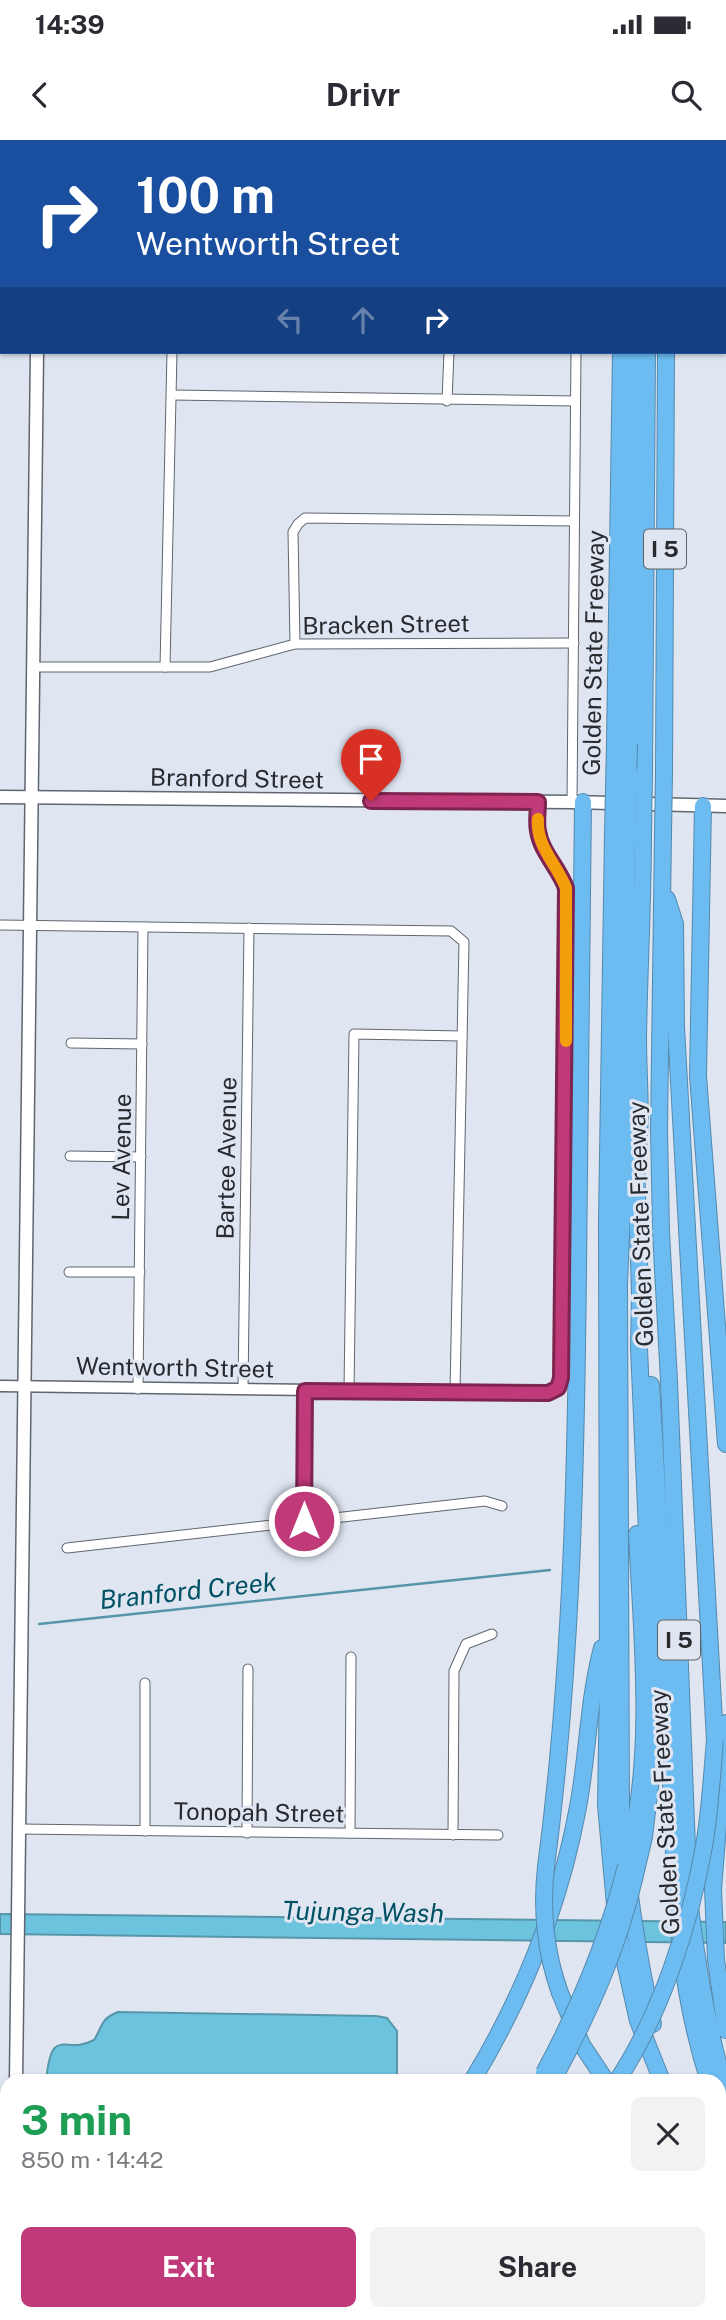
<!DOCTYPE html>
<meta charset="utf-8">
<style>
body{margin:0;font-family:"Public Sans",sans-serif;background:#f2f2f3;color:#2b2b33;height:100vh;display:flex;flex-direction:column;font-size:26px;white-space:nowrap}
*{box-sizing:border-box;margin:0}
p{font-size:23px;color:#7c7c81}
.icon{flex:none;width:38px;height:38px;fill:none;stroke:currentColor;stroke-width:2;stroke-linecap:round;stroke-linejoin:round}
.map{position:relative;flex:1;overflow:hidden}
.drawer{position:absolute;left:0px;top:1934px;width:726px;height:247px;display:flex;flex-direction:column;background:#fff;border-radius:21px 21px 0 0;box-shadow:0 2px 5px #0004}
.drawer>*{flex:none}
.top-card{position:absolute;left:0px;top:0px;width:726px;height:214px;box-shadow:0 2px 5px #0004;background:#1a4fa0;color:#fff;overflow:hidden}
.pin{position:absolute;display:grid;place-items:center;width:60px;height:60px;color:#fff;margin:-72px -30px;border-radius:50% 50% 50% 0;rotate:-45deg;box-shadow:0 0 7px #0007}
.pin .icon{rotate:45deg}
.me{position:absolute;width:77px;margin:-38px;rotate:0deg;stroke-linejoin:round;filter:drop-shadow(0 0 5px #0008)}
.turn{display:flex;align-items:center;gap:24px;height:147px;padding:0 21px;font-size:32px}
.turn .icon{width:91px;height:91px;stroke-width:2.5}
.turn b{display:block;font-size:49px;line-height:60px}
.lanes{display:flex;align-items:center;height:66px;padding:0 21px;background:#0003;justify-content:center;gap:35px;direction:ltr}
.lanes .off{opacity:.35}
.round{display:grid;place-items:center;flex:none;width:74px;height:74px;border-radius:10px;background:#f2f2f3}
.overview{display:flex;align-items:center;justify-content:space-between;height:119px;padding:0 21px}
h1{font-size:42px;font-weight:700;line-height:52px;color:#1e9e55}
.cta{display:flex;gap:14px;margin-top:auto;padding:14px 21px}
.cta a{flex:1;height:80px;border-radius:10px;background:#c03979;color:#fff;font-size:28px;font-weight:700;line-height:80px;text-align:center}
.cta a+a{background:#f2f2f3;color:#2b2b33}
.status{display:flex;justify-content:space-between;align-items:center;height:49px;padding:0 35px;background:#fff;direction:ltr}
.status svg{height:19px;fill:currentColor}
header{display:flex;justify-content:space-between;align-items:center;height:91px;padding:0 21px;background:#fff;font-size:32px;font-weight:700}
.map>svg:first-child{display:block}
.water{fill:#6bc3de;stroke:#5795a9;stroke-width:2}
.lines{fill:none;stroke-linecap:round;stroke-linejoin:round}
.stream{stroke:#5795a9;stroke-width:2.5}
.minor-casing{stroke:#5f666f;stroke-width:11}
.tertiary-casing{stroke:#5f666f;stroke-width:13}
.secondary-casing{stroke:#5f666f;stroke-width:15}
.motorway-casing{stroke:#5489ad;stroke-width:18}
.minor{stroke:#fff;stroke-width:9}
.tertiary{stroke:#fff;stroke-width:10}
.secondary{stroke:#fff;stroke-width:12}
.motorway{stroke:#6dbcf1;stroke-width:16}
.motorway-bridge-casing{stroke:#5489ad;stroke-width:18;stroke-linecap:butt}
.motorway-bridge{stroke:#6dbcf1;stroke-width:16}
.route-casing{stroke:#7d254f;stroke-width:18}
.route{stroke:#c03979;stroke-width:12}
.slow{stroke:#f59e0b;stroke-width:12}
.labels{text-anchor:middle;stroke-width:6;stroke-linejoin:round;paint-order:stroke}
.shield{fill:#dfe6f2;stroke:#5e6269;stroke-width:2}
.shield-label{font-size:23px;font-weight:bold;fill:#272a2e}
.street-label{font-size:24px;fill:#272a2e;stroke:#dfe6f2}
.water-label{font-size:26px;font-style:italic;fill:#005164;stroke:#dfe6f2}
</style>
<div class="status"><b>14:39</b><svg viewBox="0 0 49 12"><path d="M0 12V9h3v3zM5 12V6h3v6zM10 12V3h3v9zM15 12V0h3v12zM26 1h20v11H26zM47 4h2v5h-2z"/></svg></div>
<header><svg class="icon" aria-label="back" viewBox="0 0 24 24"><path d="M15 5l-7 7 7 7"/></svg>Drivr<svg class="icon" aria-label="search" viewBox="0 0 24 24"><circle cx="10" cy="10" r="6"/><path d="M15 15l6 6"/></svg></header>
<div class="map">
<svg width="726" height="2180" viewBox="0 0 726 2180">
<rect width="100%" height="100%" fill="#dfe6f2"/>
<g class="water">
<polygon points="0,1774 726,1782 726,1803 0,1794"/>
<path d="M118,1872L376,1876L387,1878L397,1891V1941H46C52,1883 64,1916 94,1900C103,1886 100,1879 118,1872Z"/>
<polygon points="719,2163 726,2172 726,2180 442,2180 444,2174 719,2174"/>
<polygon points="8,2174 148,2174 147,2180 7,2180"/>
</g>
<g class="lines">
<polyline class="stream" points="39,1484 550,1430"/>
<defs>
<g id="minor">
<polyline points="580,2 580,0"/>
<polyline points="0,63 2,63"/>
<polyline points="724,74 726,74"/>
<polyline points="172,255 575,261"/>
<polyline points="447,261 449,212"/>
<polyline points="295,504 293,392 298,384 305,378 574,381"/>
<polyline points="33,527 210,527 295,504 574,503"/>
<polyline points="165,527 172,212"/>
<path d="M538,662C538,671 536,682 538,691C541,712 559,728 566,748L562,1184L561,1238L558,1248"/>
<polyline points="572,662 576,212"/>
<polyline points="0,785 451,791 464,802 455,1251"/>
<polyline points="71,903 142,904"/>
<polyline points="70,1016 141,1017"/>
<polyline points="69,1132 140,1132"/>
<polyline points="138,1249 143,787"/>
<polyline points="243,1249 249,788"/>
<polyline points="349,1250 354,894 462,896"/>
<polyline points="304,1381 305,1251"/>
<polyline points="67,1408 485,1361 502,1366"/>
<polyline points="145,1543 145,1691"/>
<polyline points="20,1689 498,1695"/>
<polyline points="247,1693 248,1529"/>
<polyline points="350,1693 351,1517"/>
<polyline points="453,1695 454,1531 466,1504 492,1494"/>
</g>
<polyline id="tertiary" points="0,1246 548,1253 558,1248"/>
<g id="secondary">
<polyline points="41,2 41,0"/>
<polyline points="0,657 572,662 726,666"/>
<polyline points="16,1941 37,212"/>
<polyline points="0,2057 7,2015"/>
</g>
<g id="motorway">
<polyline points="624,2 624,0"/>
<polyline points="638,2 638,0"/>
<polyline points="675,2 675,0"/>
<polyline points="629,603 635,212"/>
<polyline points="615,604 621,212"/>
<polyline points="644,633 647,212"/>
<polyline points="664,633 666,212"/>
<polyline points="703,666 698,936 726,1304"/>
<polyline points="613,693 607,1081 608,1542 606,1665 615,1765"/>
<path d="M627,693L623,1046L619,1145L621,1668C626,1741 637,1812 653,1884"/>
<path d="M663,693L659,989L661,1092L669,1241L689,1759C697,1824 707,1888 726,1951"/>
<polyline points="667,759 675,784 676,887 715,1600"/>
<path d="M651,1245C659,1370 664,1495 670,1621C675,1730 674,1835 709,1941"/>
<polyline points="726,1583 713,1749 716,1820 726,1890"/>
<path d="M630,1710C654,1606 642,1499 637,1394"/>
<path d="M546,1727C572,1528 576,1328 578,1128C580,973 581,817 583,662"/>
<path d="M635,1735L644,1697L656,1597L639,1208L640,1155L636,1022C643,981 638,940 638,898C639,830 643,761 643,692"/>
<polyline points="618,1791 638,1881 662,1941"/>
<polyline points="560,1853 582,1905 606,1941"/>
<path d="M472,1941C523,1857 560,1764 578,1667C588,1614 588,1561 602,1508"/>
<polyline points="719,1970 726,1989"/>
<polyline points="719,2042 726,2053"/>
<polyline points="719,2068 726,2080"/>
<polyline points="0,2088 7,2090"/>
<polyline points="719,2097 726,2106"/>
<polyline points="179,2174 179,2180"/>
<polyline points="251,2180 260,2174"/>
<polyline points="299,2180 310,2174"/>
<polyline points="321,2180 330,2174"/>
<polyline points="373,2180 384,2174"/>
</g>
</defs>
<use href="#minor" class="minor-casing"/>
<use href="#tertiary" class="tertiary-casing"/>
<use href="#secondary" class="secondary-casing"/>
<use href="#motorway" class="motorway-casing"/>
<use href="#minor" class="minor"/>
<use href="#tertiary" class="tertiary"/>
<use href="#secondary" class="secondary"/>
<use href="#motorway" class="motorway"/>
<defs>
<g id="motorway-bridge">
<polyline points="643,692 644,633"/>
<polyline points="613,693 615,604"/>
<polyline points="627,693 629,603"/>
<polyline points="663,693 664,633"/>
<path d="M546,1727C541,1771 545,1811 560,1853"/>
<path d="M544,1933C580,1866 608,1799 626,1726"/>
<path d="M554,1938C589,1873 619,1807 635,1735"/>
<path d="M617,1941C661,1874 690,1785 704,1706C710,1672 712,1635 715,1600"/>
</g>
</defs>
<use href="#motorway-bridge" class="motorway-bridge-casing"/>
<use href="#motorway-bridge" class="motorway-bridge"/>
</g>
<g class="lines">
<defs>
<path id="route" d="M304,1381L305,1251L548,1253L558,1248L561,1238L566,748C559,728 541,712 538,691C536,682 538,671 538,662L371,661"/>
</defs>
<use href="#route" class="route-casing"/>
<use href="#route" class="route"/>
<path class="slow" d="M538,679C536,707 557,724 566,748V901"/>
</g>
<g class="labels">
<g class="shield">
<rect x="644" y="389.5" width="42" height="39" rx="5"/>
<rect x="658" y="1480.5" width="42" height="39" rx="5"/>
</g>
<g class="shield-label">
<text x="665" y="417">I 5</text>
<text x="679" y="1508">I 5</text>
</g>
<g class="street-label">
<text transform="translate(386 485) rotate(-1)" y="8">Bracken Street</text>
<text transform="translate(594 513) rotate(-89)" y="8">Golden State Freeway</text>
<text transform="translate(237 639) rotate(1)" y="8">Branford Street</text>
<text transform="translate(122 1017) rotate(-89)" y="8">Lev Avenue</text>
<text transform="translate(227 1018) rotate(-89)" y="8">Bartee Avenue</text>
<text transform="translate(641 1084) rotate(-92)" y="8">Golden State Freeway</text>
<text transform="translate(175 1228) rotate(1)" y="8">Wentworth Street</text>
<text transform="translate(665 1672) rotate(-93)" y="8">Golden State Freeway</text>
<text transform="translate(259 1673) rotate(1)" y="8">Tonopah Street</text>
</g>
<g class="water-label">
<text transform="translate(188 1451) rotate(-6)" y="9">Branford Creek</text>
<text transform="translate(363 1772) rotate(1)" y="9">Tujunga Wash</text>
</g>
</g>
</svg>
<div class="pin" style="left:371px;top:661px;background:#d93025"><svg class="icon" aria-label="arrive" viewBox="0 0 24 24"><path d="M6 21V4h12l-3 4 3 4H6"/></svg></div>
<svg class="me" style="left:304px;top:1381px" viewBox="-20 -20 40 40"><circle r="17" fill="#c03979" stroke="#fff" stroke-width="3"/><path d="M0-11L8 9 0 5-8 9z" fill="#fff"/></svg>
<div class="top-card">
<div class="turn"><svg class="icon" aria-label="right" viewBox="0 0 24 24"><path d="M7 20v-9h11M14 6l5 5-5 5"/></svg><div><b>100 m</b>Wentworth Street</div></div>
<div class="lanes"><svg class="icon off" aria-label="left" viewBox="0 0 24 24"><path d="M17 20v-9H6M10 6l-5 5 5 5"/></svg><svg class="icon off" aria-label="ahead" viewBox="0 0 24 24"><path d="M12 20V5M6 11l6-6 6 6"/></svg><svg class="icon" aria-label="right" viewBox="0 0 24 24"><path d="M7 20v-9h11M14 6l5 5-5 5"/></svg></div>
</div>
<section class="drawer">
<div class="overview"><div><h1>3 min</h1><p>850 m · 14:42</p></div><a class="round"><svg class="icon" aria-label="close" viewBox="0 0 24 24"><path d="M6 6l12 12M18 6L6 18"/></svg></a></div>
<div class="cta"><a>Exit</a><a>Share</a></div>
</section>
</div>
